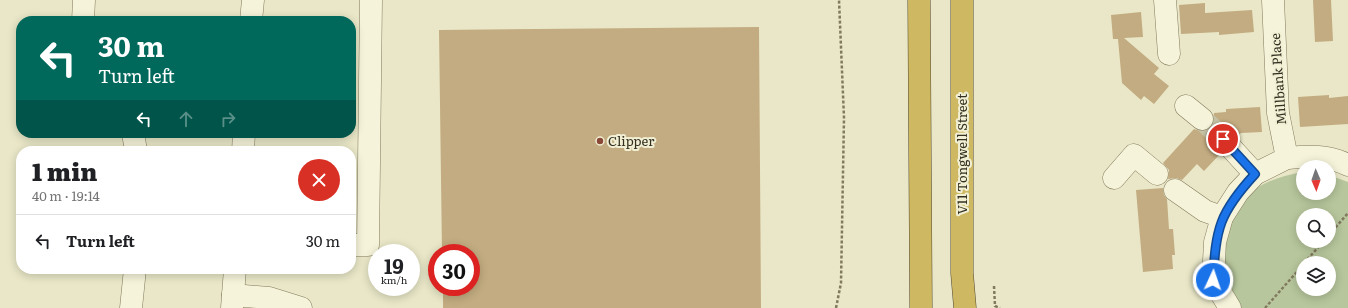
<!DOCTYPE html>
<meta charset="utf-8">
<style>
body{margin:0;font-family:Literata,serif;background:#f6f6f6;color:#202124;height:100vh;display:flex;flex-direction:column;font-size:15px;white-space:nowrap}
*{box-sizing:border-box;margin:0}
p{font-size:13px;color:#757577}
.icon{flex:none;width:22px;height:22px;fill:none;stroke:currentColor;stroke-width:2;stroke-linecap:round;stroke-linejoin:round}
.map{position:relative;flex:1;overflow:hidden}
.panel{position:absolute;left:16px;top:146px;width:340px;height:128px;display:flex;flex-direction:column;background:#fff;border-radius:16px;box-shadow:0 2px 10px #0003}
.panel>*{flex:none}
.hud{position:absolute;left:16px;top:16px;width:340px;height:122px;border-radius:16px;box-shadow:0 2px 10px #0003;background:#00695c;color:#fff;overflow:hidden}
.needle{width:26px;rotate:178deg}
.fabs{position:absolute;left:1296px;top:160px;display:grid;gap:8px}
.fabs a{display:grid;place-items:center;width:40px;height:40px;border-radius:50%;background:#fff;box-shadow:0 2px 10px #0003;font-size:20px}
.speed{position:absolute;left:368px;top:244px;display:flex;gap:8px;font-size:20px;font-weight:700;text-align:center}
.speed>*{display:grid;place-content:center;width:52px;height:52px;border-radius:50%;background:#fff;box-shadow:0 2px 10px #0003;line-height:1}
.speed small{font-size:10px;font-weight:400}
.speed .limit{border:6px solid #d22;background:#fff;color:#111}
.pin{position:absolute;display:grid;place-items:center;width:34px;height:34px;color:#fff;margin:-17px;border:2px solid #fff;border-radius:50%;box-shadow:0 1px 4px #0007}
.me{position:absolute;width:44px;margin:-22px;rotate:3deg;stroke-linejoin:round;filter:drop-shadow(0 0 3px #0008)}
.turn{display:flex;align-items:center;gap:14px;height:84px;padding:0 16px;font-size:18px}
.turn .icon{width:52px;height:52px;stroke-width:2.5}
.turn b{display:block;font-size:28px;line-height:34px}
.lanes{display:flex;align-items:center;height:38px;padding:0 16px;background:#0003;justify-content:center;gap:20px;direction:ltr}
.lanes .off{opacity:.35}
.round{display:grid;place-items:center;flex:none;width:42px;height:42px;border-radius:21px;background:#f6f6f6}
.overview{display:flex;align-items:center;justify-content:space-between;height:68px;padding:0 16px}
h1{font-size:24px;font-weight:800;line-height:30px}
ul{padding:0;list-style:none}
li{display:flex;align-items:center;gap:12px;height:52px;padding:0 16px;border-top:1px solid #e0e0e0}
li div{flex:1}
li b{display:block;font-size:15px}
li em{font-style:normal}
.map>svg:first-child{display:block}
.green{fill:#b7c69c;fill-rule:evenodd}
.building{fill:#c3ac81}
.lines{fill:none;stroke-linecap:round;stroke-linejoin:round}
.minor-tunnel{stroke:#c5c2a6;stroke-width:22;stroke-dasharray:22 11;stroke-linecap:butt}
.minor-casing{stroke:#827a5e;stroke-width:23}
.highway-casing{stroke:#514832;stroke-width:23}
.path{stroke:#827a5e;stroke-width:2.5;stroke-dasharray:3 2;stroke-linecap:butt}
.minor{stroke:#f5f3d9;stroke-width:22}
.highway{stroke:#ceb862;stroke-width:22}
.route-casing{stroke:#114b97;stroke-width:10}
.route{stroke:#1a73e8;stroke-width:7}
.poi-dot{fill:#8a4936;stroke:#f1f0d5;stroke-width:1.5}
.labels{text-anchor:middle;stroke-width:4;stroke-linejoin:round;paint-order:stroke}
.street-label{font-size:13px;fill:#342f20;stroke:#f1f0d5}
.poi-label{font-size:13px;fill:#342f20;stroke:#f1f0d5;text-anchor:start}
</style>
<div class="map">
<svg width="1348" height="308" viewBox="0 0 1348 308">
<rect width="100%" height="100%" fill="#e9e7c7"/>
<path class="green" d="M1302,172H1303V193H1329V175L1348,182V308H1239C1229,292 1220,273 1222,253C1223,246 1226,239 1228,232C1240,192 1262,180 1302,172ZM1303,215H1329V241H1303ZM1303,263H1329V289H1303Z"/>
<g class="building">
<polygon points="1313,0 1331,0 1333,41 1315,42"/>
<polygon points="1205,3 1205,13 1252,10 1254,32 1219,35 1219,32 1181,34 1179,5"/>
<polygon points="1141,12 1143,37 1124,38 1159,68 1154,74 1169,86 1154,104 1144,96 1141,100 1122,83 1118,39 1113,39 1111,15"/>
<polygon points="759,27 761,308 443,308 443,287 471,287 471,253 442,253 439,30"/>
<polygon points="1329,95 1329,98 1348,96 1348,124 1300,127 1298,97"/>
<polygon points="1260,107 1262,132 1241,133 1237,136 1227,127 1220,127 1214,130 1211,136 1211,141 1220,154 1204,171 1197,164 1182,180 1176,178 1168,179 1169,170 1163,163 1194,129 1200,131 1206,131 1211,127 1214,121 1214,113 1226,112 1226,109"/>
<polygon points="1163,188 1164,195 1167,199 1169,229 1173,229 1175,255 1172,255 1173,269 1143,272 1136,190"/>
</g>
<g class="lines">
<polyline class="minor-tunnel" points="1202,119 1223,139"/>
<defs>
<g id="minor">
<polyline points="1165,0 1169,54"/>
<polyline points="83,21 84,0"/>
<polyline points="251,21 253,0"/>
<polyline points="1186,106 1202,119"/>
<polyline points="133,133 136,151"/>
<polyline points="1223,139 1255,174"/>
<polyline points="243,151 244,133"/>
<path d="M1287,158C1309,156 1328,155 1348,165"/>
<polyline points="1114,178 1134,155 1157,174"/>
<polyline points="1175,190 1205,211 1222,217"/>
<polyline points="351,245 368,245 371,0"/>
<polyline points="233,295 269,298 301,308"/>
<polyline points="131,308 135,269"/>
<polyline points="232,308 235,269"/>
<polyline points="1230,308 1213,280 1215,242 1222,217 1238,192 1255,174 1287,158 1278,113 1273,0"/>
</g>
<g id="highway">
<polyline points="919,0 921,308"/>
<polyline points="962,0 962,273 965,308"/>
</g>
</defs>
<use href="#minor" class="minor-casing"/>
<use href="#highway" class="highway-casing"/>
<g class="path">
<polyline points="1329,235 1348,213"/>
<polyline points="1304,263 1324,241"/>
<polyline points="994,286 995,306 1000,308"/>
<polyline points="836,308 841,283 844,118 839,0"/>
<polyline points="1265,308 1303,265"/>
</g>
<use href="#minor" class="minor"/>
<use href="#highway" class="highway"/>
</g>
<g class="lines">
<defs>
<path id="route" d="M1213,280C1216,228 1219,213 1255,174L1223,139"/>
</defs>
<use href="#route" class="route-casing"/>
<use href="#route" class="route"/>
</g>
<circle class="poi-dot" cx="600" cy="141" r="4"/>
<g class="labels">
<g class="street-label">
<text transform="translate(1278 79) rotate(-94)" y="5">Millbank Place</text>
<text transform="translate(962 154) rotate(-90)" y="5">V11 Tongwell Street</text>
</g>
<g class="poi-label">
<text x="608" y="146">Clipper</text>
</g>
</g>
</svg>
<div class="fabs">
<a><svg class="needle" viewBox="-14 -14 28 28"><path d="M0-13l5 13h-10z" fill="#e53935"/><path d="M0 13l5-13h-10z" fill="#757577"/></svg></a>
<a><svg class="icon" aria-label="search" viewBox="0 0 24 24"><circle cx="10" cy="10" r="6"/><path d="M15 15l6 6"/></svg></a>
<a><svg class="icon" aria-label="layers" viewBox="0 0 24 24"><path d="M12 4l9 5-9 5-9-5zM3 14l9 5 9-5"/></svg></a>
</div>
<div class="speed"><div>19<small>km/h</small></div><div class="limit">30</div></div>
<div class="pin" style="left:1223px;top:139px;background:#d93025"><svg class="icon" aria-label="arrive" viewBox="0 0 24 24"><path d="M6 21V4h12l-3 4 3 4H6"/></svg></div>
<svg class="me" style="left:1213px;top:280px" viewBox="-20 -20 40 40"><circle r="17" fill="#1a73e8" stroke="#fff" stroke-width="3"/><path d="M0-11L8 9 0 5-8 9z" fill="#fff"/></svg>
<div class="hud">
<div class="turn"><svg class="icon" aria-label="left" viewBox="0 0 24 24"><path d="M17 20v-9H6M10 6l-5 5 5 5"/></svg><div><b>30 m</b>Turn left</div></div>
<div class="lanes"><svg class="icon" aria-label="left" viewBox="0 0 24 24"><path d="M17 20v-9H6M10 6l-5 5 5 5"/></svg><svg class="icon off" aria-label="ahead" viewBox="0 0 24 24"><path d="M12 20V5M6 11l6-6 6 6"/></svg><svg class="icon off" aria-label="right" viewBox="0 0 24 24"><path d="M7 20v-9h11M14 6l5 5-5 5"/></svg></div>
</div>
<section class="panel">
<div class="overview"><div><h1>1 min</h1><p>40 m · 19:14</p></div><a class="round" style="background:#d93025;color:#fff"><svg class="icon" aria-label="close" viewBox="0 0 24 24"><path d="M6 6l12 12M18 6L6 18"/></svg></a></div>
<ul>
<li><svg class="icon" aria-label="left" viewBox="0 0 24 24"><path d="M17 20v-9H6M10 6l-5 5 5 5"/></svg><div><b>Turn left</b></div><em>30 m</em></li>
</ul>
</section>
</div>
